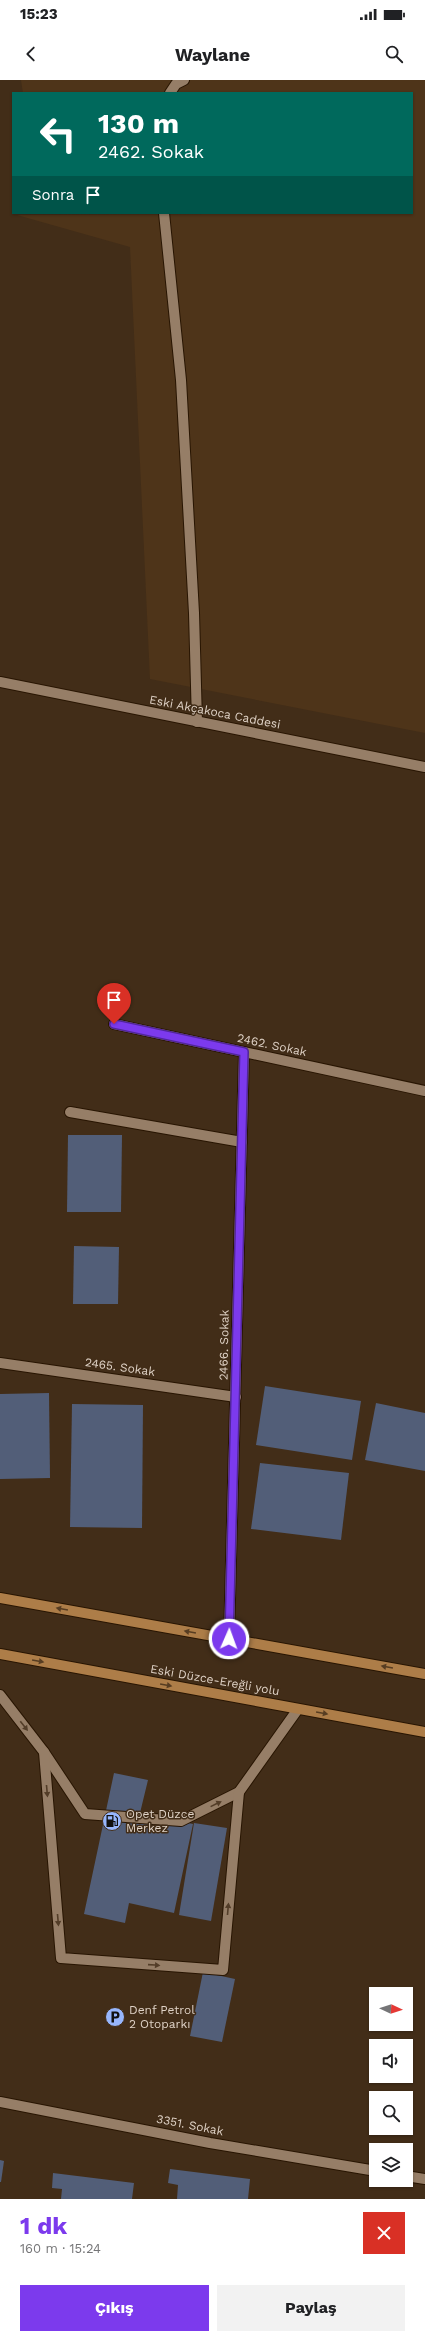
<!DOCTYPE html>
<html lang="tr">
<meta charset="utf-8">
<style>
body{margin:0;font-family:"Work Sans",sans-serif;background:#f2f2f2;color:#202124;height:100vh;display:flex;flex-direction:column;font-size:15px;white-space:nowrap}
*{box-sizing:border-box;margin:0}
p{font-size:13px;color:#757577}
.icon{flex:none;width:22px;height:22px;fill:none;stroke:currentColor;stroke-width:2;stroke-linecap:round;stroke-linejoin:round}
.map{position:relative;height:2119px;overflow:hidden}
.drawer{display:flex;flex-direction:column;background:#fff;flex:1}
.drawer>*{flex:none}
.guide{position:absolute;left:12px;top:12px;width:401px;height:122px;border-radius:0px;box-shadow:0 1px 3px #0004;background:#00695c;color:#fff;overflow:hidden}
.needle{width:26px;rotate:94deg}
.tools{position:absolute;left:369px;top:1907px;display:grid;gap:8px}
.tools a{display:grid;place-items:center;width:44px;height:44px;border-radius:0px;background:#fff;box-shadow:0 1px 3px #0004;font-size:20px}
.pin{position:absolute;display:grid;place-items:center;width:34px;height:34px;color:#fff;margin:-41px -17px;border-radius:50% 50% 50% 0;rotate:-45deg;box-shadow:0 0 4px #0007}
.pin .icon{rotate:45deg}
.me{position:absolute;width:44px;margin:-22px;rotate:2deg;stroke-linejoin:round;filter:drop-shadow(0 0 3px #0008)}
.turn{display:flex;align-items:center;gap:14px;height:84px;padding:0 20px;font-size:18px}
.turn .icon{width:52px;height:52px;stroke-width:2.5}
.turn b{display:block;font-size:28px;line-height:34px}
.then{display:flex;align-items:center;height:38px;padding:0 20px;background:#0003;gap:8px;font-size:15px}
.round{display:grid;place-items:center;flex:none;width:42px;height:42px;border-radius:0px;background:#f2f2f2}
.overview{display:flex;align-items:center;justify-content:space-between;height:68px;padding:0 20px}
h1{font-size:24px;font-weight:700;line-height:30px;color:#7c3aed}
.primary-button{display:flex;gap:8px;margin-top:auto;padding:8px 20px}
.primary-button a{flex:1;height:46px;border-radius:0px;background:#7c3aed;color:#fff;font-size:16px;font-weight:700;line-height:46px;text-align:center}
.primary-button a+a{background:#f2f2f2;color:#202124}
.status{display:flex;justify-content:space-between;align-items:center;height:28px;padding:0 20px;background:#fff;direction:ltr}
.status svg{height:11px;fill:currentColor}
header{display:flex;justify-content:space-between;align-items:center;height:52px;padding:0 20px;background:#fff;font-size:18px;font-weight:700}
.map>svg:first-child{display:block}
.built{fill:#4e3419}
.building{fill:#525e78}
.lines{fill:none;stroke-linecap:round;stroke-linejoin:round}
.minor-casing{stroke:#281502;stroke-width:12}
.major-casing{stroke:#281502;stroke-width:12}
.minor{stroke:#967e67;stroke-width:10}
.major{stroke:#ad7d48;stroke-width:10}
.oneway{fill:#573d22}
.oneway2{fill:#533d28}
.route-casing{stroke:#51269a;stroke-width:10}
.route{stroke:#7c3aed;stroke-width:7}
.labels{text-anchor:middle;stroke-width:3;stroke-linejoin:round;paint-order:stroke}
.street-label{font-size:12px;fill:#dfd2c6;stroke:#422d18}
.poi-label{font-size:12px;fill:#dfd2c6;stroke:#422d18;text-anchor:start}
</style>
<div class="status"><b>15:23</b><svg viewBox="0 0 49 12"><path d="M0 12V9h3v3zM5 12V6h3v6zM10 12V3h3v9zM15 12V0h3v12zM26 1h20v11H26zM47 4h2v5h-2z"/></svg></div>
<header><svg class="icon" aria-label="back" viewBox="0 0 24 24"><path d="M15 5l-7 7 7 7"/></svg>Waylane<svg class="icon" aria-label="search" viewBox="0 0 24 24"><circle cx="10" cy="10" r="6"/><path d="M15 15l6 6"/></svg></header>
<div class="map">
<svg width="425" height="2119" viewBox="0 0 425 2119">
<rect width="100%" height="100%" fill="#422d18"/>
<polygon class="built" points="21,0 425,0 425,653 150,599 130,167 17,135 412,133 412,13 23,13"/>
<g class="building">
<polygon points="68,1055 122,1055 121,1132 67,1132"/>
<polygon points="74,1166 119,1167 118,1224 73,1224"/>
<polygon points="265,1306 361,1321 352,1380 256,1365"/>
<polygon points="49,1313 50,1398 0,1399 0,1314"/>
<polygon points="376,1323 425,1333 425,1391 365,1380"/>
<polygon points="72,1324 143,1325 142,1448 70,1447"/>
<polygon points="260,1383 349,1393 341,1460 251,1449"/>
<polygon points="114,1693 148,1700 140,1733 193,1744 174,1833 129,1823 125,1843 84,1834"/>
<polygon points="194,1743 227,1748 211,1841 179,1835"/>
<polygon points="203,1892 235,1899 222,1962 190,1956"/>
<polygon points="0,2080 4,2081 1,2102 0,2102"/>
<polygon points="170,2089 250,2099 248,2119 177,2119 178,2105 168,2103"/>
<polygon points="53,2093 134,2103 132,2119 61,2119 62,2109 52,2108"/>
</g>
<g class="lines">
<defs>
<g id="minor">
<polyline points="170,13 176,4 184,0"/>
<polyline points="164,133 181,300 194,533 197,642"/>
<polyline points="0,602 425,687"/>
<polyline points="114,944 425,1011"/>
<polyline points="70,1032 242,1062"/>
<polyline points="0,1283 236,1317"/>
<polyline points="229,1559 244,972"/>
<polyline points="0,1615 44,1672 85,1734 181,1741 239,1712 298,1629"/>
<polyline points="44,1672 61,1878 223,1890 239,1712"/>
<polyline points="0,2022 210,2063 376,2091"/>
<polyline points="406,2096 425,2099"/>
</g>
<g id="major">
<polyline points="0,1518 425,1594"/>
<polyline points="0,1574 425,1652"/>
</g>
</defs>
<use href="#minor" class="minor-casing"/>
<use href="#major" class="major-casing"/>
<use href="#minor" class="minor"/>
<use href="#major" class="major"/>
</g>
<defs><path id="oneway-solid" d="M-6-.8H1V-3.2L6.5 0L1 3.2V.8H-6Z"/></defs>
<g class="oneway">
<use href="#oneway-solid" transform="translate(62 1529) rotate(-170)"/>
<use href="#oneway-solid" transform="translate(190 1552) rotate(-170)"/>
<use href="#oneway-solid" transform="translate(38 1581) rotate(10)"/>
<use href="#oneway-solid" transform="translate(387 1587) rotate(-170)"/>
<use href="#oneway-solid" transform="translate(166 1605) rotate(10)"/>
<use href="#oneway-solid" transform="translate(322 1633) rotate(10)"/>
</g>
<g class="oneway2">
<use href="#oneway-solid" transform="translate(24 1646) rotate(52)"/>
<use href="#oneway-solid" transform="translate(47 1711) rotate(85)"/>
<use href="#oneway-solid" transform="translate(216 1724) rotate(-26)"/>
<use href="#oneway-solid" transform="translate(228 1829) rotate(-85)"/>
<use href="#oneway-solid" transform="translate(58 1840) rotate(85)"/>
<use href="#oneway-solid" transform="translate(154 1885) rotate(4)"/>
</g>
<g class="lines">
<defs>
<polyline id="route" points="114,944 244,972 229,1559"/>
</defs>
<use href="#route" class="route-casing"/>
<use href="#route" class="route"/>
</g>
<defs>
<symbol id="fuel-disc" viewBox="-11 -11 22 22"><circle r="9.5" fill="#97b6fd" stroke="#422d18"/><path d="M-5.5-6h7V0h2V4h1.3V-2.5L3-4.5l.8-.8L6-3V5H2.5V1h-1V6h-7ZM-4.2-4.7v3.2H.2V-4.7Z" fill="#111"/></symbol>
<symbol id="parking-disc" viewBox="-11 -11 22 22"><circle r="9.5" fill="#97b6fd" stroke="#422d18"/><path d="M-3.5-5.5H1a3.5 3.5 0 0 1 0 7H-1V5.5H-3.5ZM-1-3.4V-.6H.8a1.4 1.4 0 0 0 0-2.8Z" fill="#111"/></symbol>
</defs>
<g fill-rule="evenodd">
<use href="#fuel-disc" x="101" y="1730" width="22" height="22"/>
<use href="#parking-disc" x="104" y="1926" width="22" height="22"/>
</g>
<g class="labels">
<g class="street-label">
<text transform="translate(215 632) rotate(11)" y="4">Eski Akçakoca Caddesi</text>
<text transform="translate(272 965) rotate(12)" y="4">2462. Sokak</text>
<text transform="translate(224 1265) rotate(-89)" y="4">2466. Sokak</text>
<text transform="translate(120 1287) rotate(8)" y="4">2465. Sokak</text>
<text transform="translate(215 1600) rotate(10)" y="4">Eski Düzce-Ereğli yolu</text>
<text transform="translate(190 2045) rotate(11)" y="4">3351. Sokak</text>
</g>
<g class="poi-label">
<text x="126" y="1738">Opet Düzce<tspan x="126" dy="14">Merkez</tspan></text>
<text x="129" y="1934">Denf Petrol<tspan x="129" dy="14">2 Otoparkı</tspan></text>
</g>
</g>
</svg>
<div class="tools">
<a><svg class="needle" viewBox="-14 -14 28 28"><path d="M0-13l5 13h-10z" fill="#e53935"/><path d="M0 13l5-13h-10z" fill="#757577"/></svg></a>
<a><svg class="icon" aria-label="sound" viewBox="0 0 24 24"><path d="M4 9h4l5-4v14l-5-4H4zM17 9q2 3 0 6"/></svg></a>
<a><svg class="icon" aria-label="search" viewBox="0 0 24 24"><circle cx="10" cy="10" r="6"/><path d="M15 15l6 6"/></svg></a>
<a><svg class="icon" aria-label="layers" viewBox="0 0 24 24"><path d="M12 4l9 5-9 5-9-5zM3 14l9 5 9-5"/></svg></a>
</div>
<div class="pin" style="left:114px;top:944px;background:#d93025"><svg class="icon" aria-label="arrive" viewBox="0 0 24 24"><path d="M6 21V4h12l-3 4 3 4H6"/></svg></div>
<svg class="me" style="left:229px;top:1559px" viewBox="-20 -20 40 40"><circle r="17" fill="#7c3aed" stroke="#fff" stroke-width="3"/><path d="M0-11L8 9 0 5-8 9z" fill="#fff"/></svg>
<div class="guide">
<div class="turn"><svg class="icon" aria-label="left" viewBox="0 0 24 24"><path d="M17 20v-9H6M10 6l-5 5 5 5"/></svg><div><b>130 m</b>2462. Sokak</div></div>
<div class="then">Sonra<svg class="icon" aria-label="arrive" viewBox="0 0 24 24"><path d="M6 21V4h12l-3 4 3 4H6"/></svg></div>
</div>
</div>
<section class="drawer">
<div class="overview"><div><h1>1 dk</h1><p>160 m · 15:24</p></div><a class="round" style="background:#d93025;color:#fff"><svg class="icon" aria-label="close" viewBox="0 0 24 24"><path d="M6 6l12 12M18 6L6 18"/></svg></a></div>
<div class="primary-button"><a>Çıkış</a><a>Paylaş</a></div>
</section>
